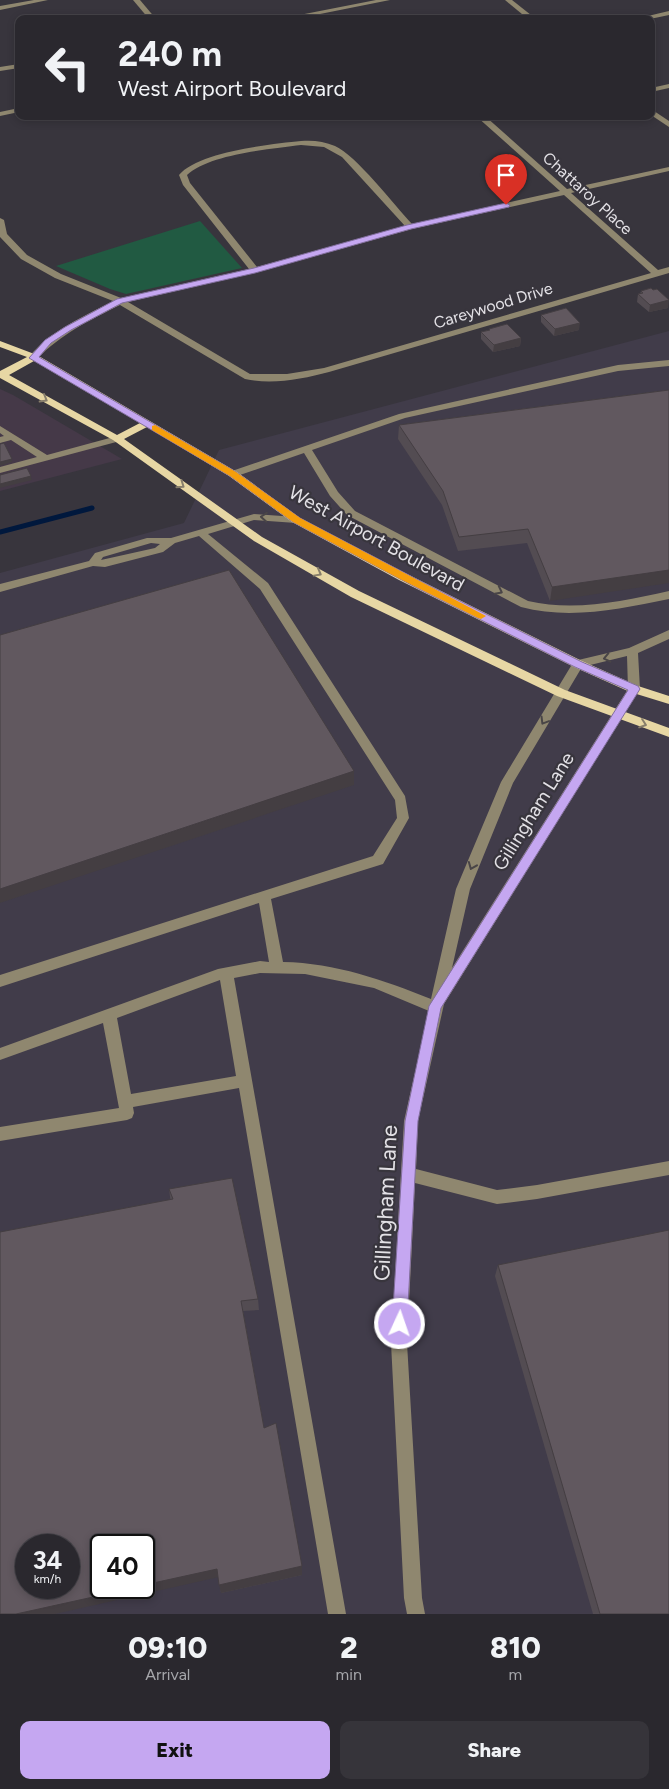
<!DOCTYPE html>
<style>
body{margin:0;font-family:Figtree,sans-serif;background:#36343a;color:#f1f3f6;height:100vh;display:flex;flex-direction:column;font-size:19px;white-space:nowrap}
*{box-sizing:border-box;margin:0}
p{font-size:16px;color:#a5a6aa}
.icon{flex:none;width:28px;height:28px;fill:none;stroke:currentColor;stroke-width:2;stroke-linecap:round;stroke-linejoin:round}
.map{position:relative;height:1614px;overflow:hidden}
.side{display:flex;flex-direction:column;background:#2a282e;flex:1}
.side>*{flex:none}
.hud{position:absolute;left:15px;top:15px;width:640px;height:105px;border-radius:10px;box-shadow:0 2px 8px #0003,0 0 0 1px #46444a;background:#2a282e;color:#f1f3f6;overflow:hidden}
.speed{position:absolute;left:15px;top:1534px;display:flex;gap:10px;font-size:25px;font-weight:700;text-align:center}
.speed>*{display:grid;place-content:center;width:65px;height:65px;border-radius:50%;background:#2a282e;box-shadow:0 2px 8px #0003,0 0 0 1px #46444a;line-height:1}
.speed small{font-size:12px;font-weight:400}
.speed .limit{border:2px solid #111;border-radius:8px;background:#fff;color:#111}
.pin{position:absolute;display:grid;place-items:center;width:42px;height:42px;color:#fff;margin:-51px -21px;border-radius:50% 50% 50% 0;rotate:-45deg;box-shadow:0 0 5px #0007}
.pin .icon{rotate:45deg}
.me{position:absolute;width:55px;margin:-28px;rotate:3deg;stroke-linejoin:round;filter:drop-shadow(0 0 4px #0008)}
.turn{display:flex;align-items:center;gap:18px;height:105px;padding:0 20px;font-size:22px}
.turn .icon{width:65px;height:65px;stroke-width:2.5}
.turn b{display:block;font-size:35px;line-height:42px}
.eta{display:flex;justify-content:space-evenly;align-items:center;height:85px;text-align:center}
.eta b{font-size:30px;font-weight:800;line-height:35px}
.action{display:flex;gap:10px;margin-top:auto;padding:10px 20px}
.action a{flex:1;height:58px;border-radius:10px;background:#c5a7f1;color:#111;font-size:20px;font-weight:800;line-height:58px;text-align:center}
.action a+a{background:#36343a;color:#f1f3f6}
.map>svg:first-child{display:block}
.commercial{fill:#453948}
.built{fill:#413c4a;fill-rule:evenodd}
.green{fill:#215a42}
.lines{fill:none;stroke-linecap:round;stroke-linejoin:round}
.stream{stroke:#00183d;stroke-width:5}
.minor{fill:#8f876f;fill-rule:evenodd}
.major{fill:#e7d7a4;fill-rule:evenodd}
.wall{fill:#534c52}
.shaded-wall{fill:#443e42}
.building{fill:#61585f;stroke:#443e42;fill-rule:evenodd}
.oneway{stroke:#877e6b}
.oneway2{stroke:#494547}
.route{fill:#c5a7f1;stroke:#806d9d}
.slow{fill:#f59e0b}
.labels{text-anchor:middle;stroke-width:4.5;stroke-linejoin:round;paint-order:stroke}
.far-street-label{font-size:16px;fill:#e3e1e6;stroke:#38353d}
.street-label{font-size:19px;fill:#e3e1e6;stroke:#38353d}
.near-street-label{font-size:22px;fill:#e3e1e6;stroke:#38353d}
</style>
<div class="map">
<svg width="669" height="1614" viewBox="0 0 669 1614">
<rect width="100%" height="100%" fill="#38353d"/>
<polygon class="commercial" points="0,389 13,395 122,459 0,491"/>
<path class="built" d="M669,331V1614H0V573L184,523L219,450ZM26,1545H69V1588H26ZM101,1545H144V1588H101Z"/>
<polygon class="green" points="200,221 242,268 126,294 110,289 56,266"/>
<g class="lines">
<polyline class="stream" points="0,532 92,508"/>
<g class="minor">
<polygon points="34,0 48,0 0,10 0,6"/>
<polygon points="133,0 140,0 156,19 149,19"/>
<polygon points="376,0 390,0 295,19 279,19"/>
<polygon points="505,0 512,0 536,19 528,19"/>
<polygon points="669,11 669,15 650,19 635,19"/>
<polygon points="19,64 19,68 0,71 0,67"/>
<polygon points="669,84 669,88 651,92 651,88"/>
<polygon points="19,108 19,112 0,116 0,112"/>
<polygon points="651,109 669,121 669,127 651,115"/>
<path d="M476,116H485L567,189L669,167V171L571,193L658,270L669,267V273L329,372C303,379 272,385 245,379L120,305C90,320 61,334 37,359L34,360L29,357C51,330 83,317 113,301L55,278L21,259L0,237V218L4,220L7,234L27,255L61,274L121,298L249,269L183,185L179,175C198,152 270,144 301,141C312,140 324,141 335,146C356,155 394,205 412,224L560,191ZM301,145L324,147L342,157L405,226L257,267L190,183L187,175C209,154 270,149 301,145ZM564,195L651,273L324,368L287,374H250L128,302L258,272L412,229Z"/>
<path d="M669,360V366L618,371L405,418L312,450L338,492L355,511L528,601C575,612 623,601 669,591V599C620,609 570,620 521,607L347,515L330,496L304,453L237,476H229L228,474L229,472L399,414L618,365Z"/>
<polygon points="0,426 47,455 117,436 122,439 120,441 0,473 0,467 37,457 11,440 0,443 0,437 4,436 0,433"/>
<path d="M254,514L296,517L301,520L296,523L254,520L208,534L268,583L405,796L409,818L383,864L271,899L283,962C336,963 383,980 431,999L456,889L501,782L574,661L629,648L669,630V639L638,653L640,689L444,1004L418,1121L416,1169L497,1190L537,1185L669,1161V1175L537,1199L497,1204L415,1183L407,1343L422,1598L425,1614H407L404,1598L391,1343L404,1121L429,1011L374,988L305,974L260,973L234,978L346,1614H328L239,1088L133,1107L134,1113L132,1118L127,1120L0,1141V1127L119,1108L103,1023L0,1060V1048L218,969L260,961L269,962L259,903L0,987V975L373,856L397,818L395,800L260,589L199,536L175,543L163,552L105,567L93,566L0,592V584L89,561L95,553L147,538H171ZM151,543L160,544L155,548L101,560L103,557ZM627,656L628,689L452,968L470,889L513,783L582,667ZM220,980L236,1076L131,1094L117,1018Z"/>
</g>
<path class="major" d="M0,341L37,355L237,472L300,518L407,574L582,661L638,686L669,696V704L630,692L574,667L399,580L292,522L229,476L147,427L124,439L262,537L359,591L565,690L669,728V737L557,696L351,597L254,541L113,440L0,378V371L27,357L0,347ZM34,361L140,423L117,435L9,375Z"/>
</g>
<g class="wall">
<polygon points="641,291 668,308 649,312 637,302 638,294 640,294"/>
<polygon points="541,315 579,330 554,336 541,322"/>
<polygon points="489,329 521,338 520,346 493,352 481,339 481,332 489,330"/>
<polygon points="669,390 550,601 527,543 458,551 442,505 398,439 399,425"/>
<polygon points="169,1189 258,1299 259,1310 243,1311 264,1428 302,1566 302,1575 221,1593 218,1577"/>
<polygon points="498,1265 669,1614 593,1614 495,1276"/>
</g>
<g class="shaded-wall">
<polygon points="669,300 668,308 649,312 650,305"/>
<polygon points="580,323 579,330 554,336 555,329"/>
<polygon points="521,338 520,346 493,352 494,345"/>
<polygon points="12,459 12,462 0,466 0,462"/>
<polygon points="31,476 32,480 0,488 0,484"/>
<polygon points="669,570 669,583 550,601 552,587"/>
<polygon points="354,771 354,785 0,903 0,889"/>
<polygon points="302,1566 302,1575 221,1593 219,1585"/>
<polygon points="217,1569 219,1577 55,1614 16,1614 134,1588 144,1588 144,1585"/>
</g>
<g class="building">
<polygon points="651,288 653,290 657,289 669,300 650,305 638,294 643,293 641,291"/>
<polygon points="566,308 580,323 555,329 541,315"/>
<polygon points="507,324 521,338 494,345 481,332 490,330 489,329"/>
<polygon points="669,390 669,570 552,587 528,529 459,537 443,491 399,425"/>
<polygon points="4,443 12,459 0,462 0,444"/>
<polygon points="27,468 31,476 0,484 0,475"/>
<polygon points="229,570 354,771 0,889 0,635"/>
<path d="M232,1178L258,1299L241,1301L264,1428L276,1423L302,1566L219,1585L217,1569L144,1585V1545H101V1588H134L16,1614H0V1232L173,1199L169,1189ZM26,1545H69V1588H26Z"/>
<polygon points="669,1230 669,1614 600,1614 498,1265"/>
</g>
<defs><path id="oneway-chevron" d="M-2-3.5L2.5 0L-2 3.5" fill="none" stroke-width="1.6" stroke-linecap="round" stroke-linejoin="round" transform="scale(1.25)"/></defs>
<g class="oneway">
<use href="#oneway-chevron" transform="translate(44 399) rotate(30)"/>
<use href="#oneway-chevron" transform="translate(181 485) rotate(35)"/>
<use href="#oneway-chevron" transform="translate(318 573) rotate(29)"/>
<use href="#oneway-chevron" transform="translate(643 724) rotate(19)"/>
</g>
<g class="oneway2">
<use href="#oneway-chevron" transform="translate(264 517) rotate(-175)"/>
<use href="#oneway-chevron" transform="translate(499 591) rotate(27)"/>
<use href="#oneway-chevron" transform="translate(607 658) rotate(167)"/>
<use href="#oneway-chevron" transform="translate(544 721) rotate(121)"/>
<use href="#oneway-chevron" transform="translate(472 866) rotate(112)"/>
</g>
<polygon class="route" points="506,203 510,205 509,207 411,229 255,273 122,303 71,330 51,343 39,357 236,472 300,518 424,583 582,662 638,686 640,689 441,1008 418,1121 407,1324 405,1330 400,1332 395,1330 392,1324 405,1121 429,1006 628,690 575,667 417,588 293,522 230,476 29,358 45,340 65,327 117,299 254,268 407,225"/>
<polygon class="slow" points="155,425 236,472 300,518 486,616 481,619 478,618 400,579 293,522 230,476 152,430 152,426"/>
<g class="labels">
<g class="far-street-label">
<text transform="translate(588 193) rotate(42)" y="6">Chattaroy Place</text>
<text transform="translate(493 305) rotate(-17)" y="6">Careywood Drive</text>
</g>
<g class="street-label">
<text transform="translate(377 538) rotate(29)" y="7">West Airport Boulevard</text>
<text transform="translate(533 811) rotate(-58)" y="7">Gillingham Lane</text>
</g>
<g class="near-street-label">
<text transform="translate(385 1203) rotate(-87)" y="8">Gillingham Lane</text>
</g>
</g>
</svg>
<div class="speed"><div>34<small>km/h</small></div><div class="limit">40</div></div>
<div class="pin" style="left:506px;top:205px;background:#d93025"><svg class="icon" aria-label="arrive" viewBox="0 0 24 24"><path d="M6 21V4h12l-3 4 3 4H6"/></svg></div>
<svg class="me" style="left:400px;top:1324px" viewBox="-20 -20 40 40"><circle r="17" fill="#c5a7f1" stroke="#fff" stroke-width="3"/><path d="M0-11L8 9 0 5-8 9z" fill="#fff"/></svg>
<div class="hud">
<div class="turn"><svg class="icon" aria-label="left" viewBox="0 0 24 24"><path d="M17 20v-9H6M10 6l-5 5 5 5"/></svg><div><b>240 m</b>West Airport Boulevard</div></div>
</div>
</div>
<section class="side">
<div class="eta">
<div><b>09:10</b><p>Arrival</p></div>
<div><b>2</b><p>min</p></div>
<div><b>810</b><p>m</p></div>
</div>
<div class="action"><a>Exit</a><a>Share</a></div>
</section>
